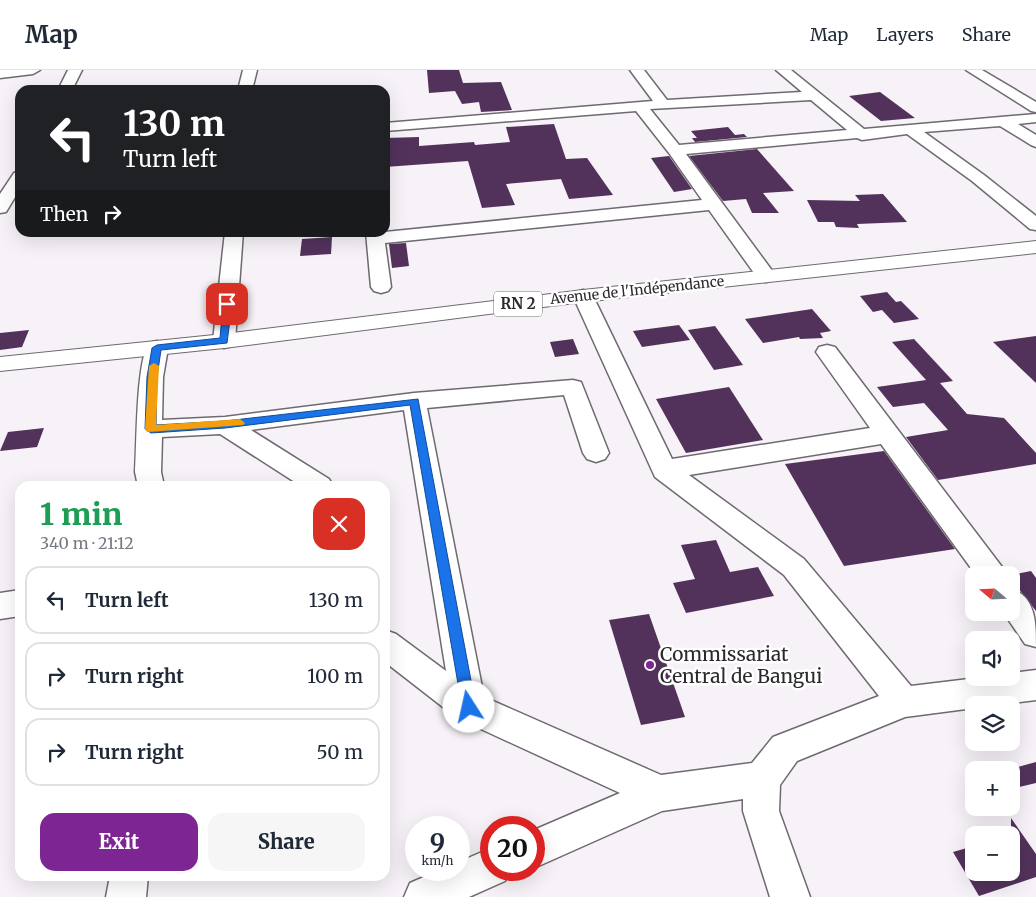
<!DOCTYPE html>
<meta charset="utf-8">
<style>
body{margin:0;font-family:Merriweather,serif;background:#f6f6f7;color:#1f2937;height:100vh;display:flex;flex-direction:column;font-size:19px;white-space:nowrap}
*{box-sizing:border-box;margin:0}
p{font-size:16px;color:#747a83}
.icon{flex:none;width:28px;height:28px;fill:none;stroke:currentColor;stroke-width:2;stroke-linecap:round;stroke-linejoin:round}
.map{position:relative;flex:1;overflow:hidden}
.drawer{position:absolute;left:15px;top:411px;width:375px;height:400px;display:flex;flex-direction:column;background:#fff;border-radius:15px;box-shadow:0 5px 20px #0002}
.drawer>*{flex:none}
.hud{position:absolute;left:15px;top:15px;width:375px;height:152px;border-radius:15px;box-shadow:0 5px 20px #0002;background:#202124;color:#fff;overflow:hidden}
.needle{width:32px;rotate:289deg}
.tools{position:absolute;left:965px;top:496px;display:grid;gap:10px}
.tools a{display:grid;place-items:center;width:55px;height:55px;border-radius:10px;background:#fff;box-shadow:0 5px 20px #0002;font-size:25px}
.speed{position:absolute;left:405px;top:746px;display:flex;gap:10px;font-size:25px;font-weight:700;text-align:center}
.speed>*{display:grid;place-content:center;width:65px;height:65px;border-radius:50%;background:#fff;box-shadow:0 5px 20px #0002;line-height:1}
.speed small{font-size:12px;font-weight:400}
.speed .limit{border:8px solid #d22;background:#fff;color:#111}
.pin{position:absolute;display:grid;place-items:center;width:42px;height:42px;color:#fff;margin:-21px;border-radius:10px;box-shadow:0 2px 8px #0006}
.me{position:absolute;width:55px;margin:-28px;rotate:350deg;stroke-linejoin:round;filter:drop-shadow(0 0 4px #0008)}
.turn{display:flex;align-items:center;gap:18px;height:105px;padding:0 25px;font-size:22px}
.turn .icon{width:65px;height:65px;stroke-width:2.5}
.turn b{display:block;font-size:35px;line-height:42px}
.then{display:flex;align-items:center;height:48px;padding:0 25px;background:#0003;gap:10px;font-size:19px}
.round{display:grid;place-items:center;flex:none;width:52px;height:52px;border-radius:15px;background:#f6f6f7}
.headline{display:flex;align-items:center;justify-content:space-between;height:85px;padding:0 25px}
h1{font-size:30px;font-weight:800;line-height:38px;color:#1e9e55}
.primary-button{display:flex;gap:10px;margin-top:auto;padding:10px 25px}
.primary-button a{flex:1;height:58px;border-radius:15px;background:#7d2593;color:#fff;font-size:20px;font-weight:800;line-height:58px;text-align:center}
.primary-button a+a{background:#f6f6f7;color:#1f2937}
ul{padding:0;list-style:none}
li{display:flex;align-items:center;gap:15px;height:68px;margin:0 10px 8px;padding:0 15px;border:2px solid #e0e1e3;border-radius:15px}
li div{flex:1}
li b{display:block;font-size:19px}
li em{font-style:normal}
header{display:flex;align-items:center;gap:30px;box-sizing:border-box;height:70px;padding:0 25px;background:#fff;border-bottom:1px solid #e0e1e3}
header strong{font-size:24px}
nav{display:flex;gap:28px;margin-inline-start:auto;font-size:18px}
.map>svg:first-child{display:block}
.building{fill:#52325b}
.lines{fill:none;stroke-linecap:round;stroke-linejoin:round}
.minor-casing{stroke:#6e6a70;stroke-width:3}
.major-casing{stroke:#6e6a70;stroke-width:2}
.minor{fill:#fff;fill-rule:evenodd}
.major{fill:#fff;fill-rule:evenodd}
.route{fill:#1a73e8;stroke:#114b97}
.slow{fill:#f59e0b}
.poi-dot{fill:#7d2593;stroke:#fff;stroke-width:2}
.labels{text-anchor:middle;stroke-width:5;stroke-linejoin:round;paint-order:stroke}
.far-street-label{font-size:14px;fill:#2c2a2c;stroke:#fff}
.shield{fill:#fff;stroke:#6b6a6b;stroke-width:1}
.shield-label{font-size:15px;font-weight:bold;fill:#2c2a2c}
.near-poi-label{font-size:19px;fill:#2c2a2c;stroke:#fff;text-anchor:start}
</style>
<header>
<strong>Map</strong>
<nav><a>Map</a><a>Layers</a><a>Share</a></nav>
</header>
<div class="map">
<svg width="1036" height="827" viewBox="0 0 1036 827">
<rect width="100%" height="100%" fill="#f7f1f8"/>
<g class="building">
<polygon points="427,0 459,0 463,13 501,12 512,40 481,42 479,32 462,34 455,21 429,23"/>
<polygon points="880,22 888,28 915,48 881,51 849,26"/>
<polygon points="554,54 566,89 587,88 613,125 569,129 561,109 506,114 515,135 482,138 468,91 385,97 385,68 419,67 419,76 474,72 475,75 510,72 506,57"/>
<polygon points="728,57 735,65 744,64 747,67 695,72 692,68 697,68 691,61"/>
<polygon points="757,79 794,121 763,123 779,143 752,143 746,129 723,131 689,86"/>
<polygon points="669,86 692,119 674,122 651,88"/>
<polygon points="883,124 907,152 857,154 859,158 836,157 834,152 818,152 807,130 860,131 855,125"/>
<polygon points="332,167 331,184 300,186 302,169"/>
<polygon points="406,173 409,196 392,198 389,174"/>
<polygon points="887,222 896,232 901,231 919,249 894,253 882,240 873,242 860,226"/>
<polygon points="812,239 831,261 820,263 823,268 800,269 799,267 763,273 745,249"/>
<polygon points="679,255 690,270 642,277 633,261"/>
<polygon points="715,256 743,295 714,300 688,260"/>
<polygon points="29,260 22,277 0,280 0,263"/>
<polygon points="1036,266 1036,313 993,272"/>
<polygon points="573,269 579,284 555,287 550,272"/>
<polygon points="914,269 953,311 940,313 967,344 1004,348 1036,383 1036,394 938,410 906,367 948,360 924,333 893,337 877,317 926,310 892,272"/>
<polygon points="729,317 763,370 686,383 656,329"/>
<polygon points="44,358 37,377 0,381 8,362"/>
<polygon points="884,381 955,479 844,496 785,394"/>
<polygon points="716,470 730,502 758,497 774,526 686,543 673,513 695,509 681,475"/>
<polygon points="1031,501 1036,508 1036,541 1011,509 1011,505"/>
<polygon points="649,544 685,647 641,655 609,550"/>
<polygon points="1036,692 1036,713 1011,719 1011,699"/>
<polygon points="1011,748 1036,784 1036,807 979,826 953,782 974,776 974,802 1011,802"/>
</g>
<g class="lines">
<defs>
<g id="minor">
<polygon points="0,0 40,0 33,4 0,8"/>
<polygon points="68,0 82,0 72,20 58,20"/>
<polygon points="243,0 257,0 252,20 238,20"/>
<path d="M630,0H644L667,30L802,22L776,0H791L864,59L1036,44V52L1018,54L1036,65V77L1031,75L1000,56L924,62L984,105L1036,146V160L1030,159L972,111L907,64L862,70L857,68L686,84L776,206L773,210L766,212L759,210L709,140L385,173L391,217L388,221L381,223L374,221L371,217L366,162H385L702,130L669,83L636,41L385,61V53L653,31ZM811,30L847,60L679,75L650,39Z"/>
<polygon points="966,0 982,0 1036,32 1036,42 1031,41"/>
<polygon points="20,101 20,119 6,142 0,143 0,124 14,103"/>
<polygon points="225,162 243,162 235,271 232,276 224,278 216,276 213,271"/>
<path d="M583,220L590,222L593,226L672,389L870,358L816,282L819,277L827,275L835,277L1002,497L1007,505H976L881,374L689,405L804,489L911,616L977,608H1011V603L1036,600V630L997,635H974V638L905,647L797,691L780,715L779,741L810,827H770L743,741V729L662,741L534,798V760L620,723L457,648L385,592V560L396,564L446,601L404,340L251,360L329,409L333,416H301L220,364L162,367L161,402L164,416H138L135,402C137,375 136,292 149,273L157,271L165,273L168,278L163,307L162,350L225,347L414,323L573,310L581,312L609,383L605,389L596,392L587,389L583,383L564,325L427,338L484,627L661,705L752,693L773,667L879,626L784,505L655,407L573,226L576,222Z"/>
<path d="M1011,518C1036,528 1036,552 1036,577L1025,574L1003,542H1011Z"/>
<polygon points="20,520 20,546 0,549 0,523"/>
<polygon points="491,778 491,800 509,800 505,811 469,827 404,827 410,813 440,800 459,800 459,792"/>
<polygon points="110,806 148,806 146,827 106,827"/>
</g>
<polygon id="major" points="1036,171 1036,183 583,232 224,278 0,301 0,287 224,264 583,220"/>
</defs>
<use href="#minor" class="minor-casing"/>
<use href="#major" class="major-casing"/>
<use href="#minor" class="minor"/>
<use href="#major" class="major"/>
</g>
<polygon class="route" points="227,232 232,234 227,273 161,280 157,307 156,355 225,351 418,329 476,637 474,642 469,644 464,642 462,637 410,335 225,358 151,363 145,359 147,307 152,278 157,275 220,268 223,234"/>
<polygon class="slow" points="154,293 159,296 156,355 240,349 245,353 243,355 147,362 145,359 149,296"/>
<circle class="poi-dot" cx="650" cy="595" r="5"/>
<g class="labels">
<g class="far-street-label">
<text transform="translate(637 220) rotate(-6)" y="5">Avenue de l'Indépendance</text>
</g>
<rect class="shield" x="494" y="221.5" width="48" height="25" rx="4"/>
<g class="shield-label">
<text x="518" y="239">RN 2</text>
</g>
<g class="near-poi-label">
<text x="660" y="591">Commissariat<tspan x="660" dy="22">Central de Bangui</tspan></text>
</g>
</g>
</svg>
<div class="tools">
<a><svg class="needle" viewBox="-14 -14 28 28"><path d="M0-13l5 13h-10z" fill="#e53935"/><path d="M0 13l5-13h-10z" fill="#747a83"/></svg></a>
<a><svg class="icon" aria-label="sound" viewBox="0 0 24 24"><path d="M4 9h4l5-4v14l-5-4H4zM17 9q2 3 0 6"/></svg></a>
<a><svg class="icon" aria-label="layers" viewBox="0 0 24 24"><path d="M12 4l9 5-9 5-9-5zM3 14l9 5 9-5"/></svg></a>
<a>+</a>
<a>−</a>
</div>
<div class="speed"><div>9<small>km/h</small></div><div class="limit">20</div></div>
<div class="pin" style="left:227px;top:234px;background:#d93025"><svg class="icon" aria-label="arrive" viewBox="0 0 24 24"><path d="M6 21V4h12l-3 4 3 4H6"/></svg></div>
<svg class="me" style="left:469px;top:637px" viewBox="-20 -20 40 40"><circle r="19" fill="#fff"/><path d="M0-13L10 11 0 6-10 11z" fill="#1a73e8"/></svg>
<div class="hud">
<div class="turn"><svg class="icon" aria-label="left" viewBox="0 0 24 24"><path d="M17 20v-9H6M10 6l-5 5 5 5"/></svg><div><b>130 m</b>Turn left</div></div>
<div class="then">Then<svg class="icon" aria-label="right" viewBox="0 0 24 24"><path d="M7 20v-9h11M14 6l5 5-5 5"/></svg></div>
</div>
<section class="drawer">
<div class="headline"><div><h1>1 min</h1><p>340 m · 21:12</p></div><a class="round" style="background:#d93025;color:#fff"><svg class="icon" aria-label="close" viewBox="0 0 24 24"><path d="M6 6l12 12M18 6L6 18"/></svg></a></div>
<ul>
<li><svg class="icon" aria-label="left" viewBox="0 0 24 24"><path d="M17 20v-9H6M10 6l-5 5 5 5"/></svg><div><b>Turn left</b></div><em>130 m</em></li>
<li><svg class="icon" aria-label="right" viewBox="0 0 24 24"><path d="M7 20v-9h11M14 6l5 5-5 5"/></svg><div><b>Turn right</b></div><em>100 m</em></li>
<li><svg class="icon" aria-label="right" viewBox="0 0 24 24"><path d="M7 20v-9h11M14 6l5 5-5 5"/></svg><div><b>Turn right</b></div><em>50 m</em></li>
</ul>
<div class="primary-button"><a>Exit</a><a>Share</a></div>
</section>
</div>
